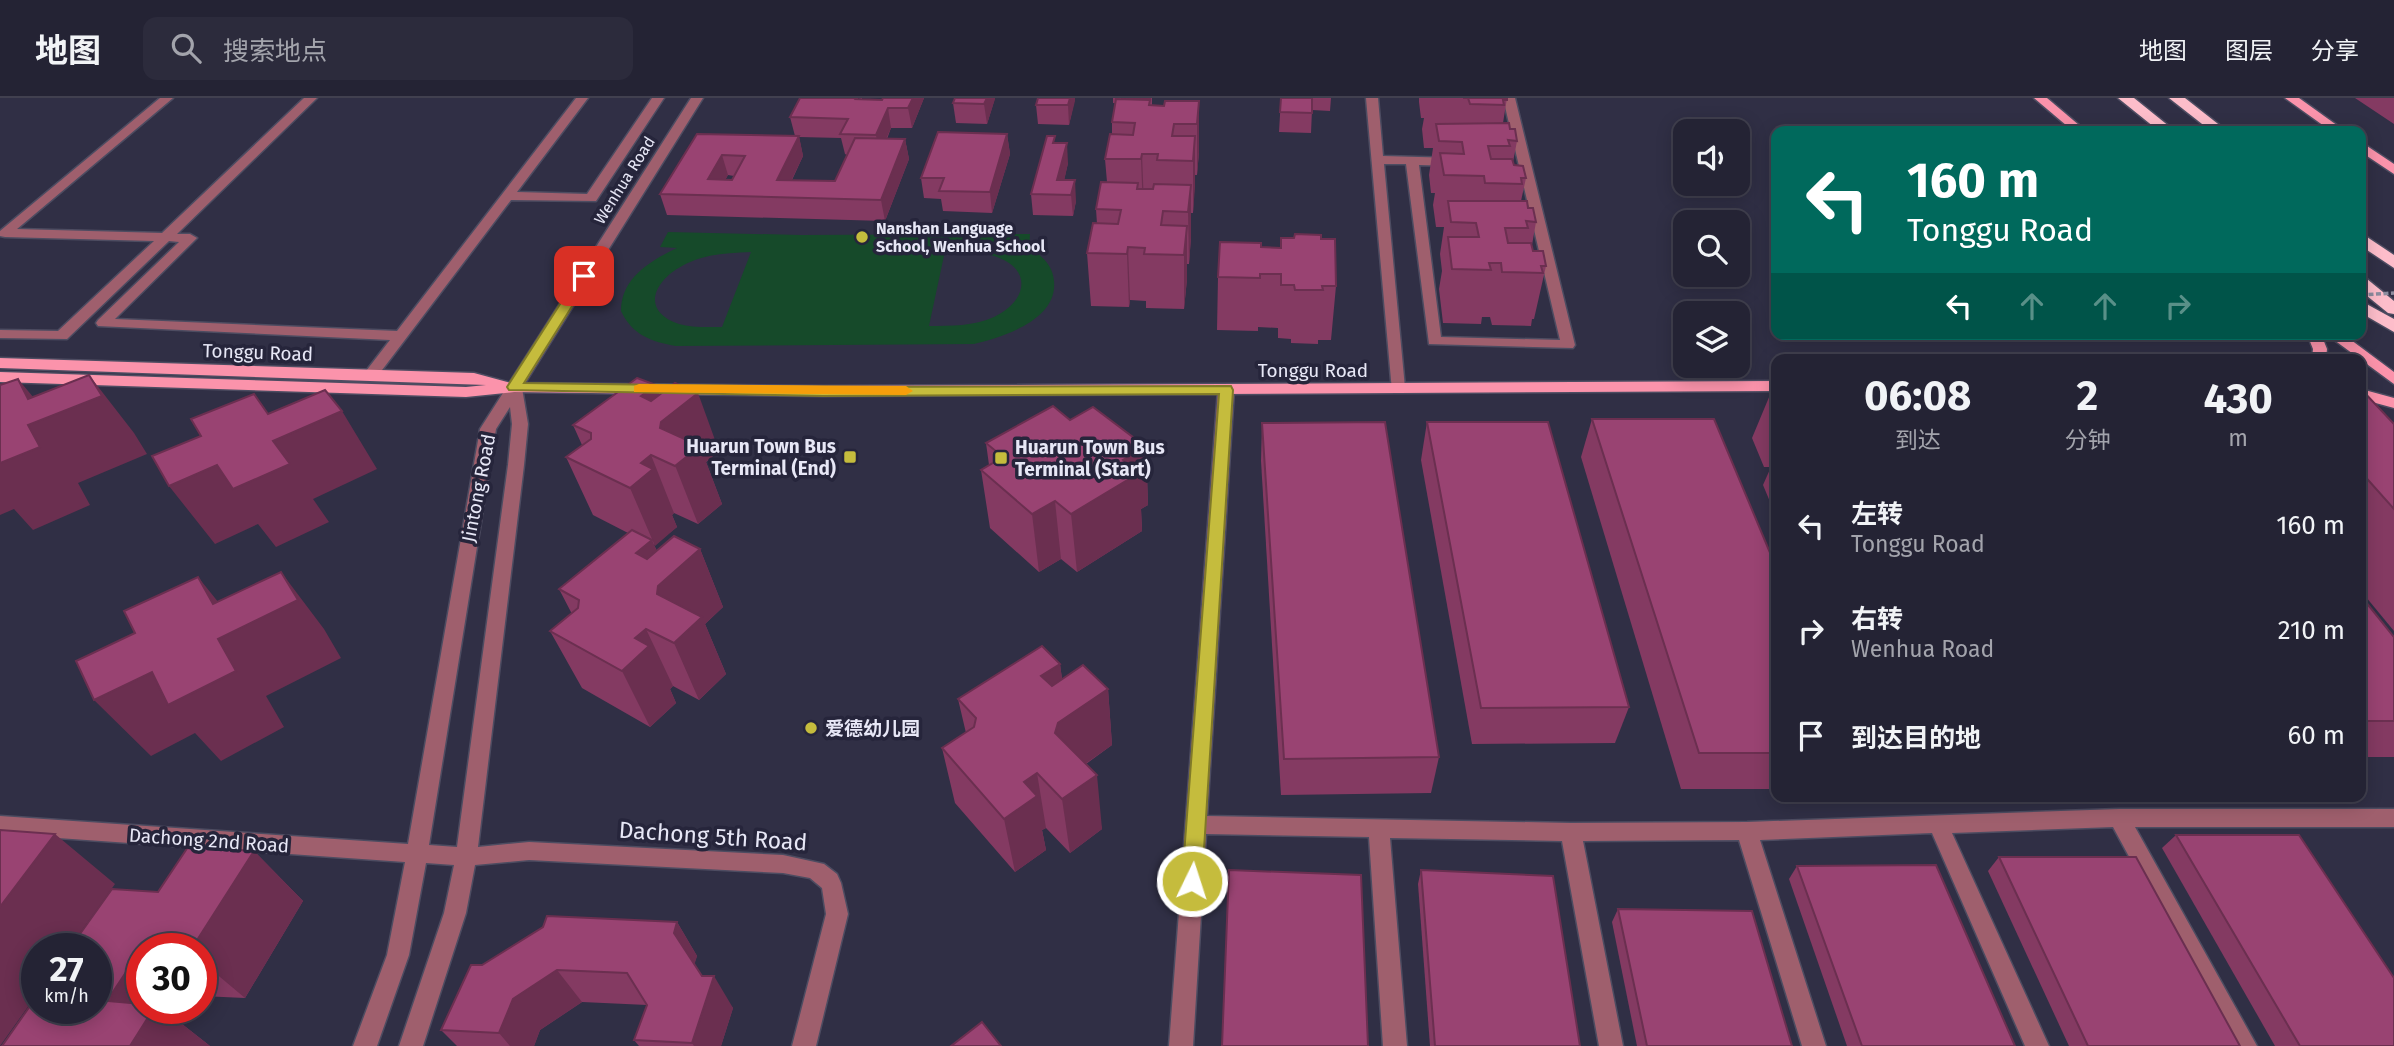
<!DOCTYPE html>
<html lang="zh">
<meta charset="utf-8">
<style>
body{margin:0;font-family:"Fira Sans","Noto Sans SC",sans-serif;background:#2c2b3c;color:#f1f3f6;height:100vh;display:flex;flex-direction:column;font-size:26px;white-space:nowrap}
*{box-sizing:border-box;margin:0}
p{font-size:23px;color:#a3a4ac}
.icon{flex:none;width:38px;height:38px;fill:none;stroke:currentColor;stroke-width:2;stroke-linecap:round;stroke-linejoin:round}
.map{position:relative;flex:1;overflow:hidden}
.drawer{position:absolute;left:1771px;top:256px;width:595px;height:448px;display:flex;flex-direction:column;background:#242334;border-radius:14px;box-shadow:0 4px 18px #0003,0 0 0 2px #41404f}
.drawer>*{flex:none}
.top-card{position:absolute;left:1771px;top:28px;width:595px;height:214px;border-radius:14px;box-shadow:0 4px 18px #0003,0 0 0 2px #41404f;background:#00695c;color:#fff;overflow:hidden}
.buttons{position:absolute;left:1673px;top:21px;display:grid;gap:14px}
.buttons a{display:grid;place-items:center;width:77px;height:77px;border-radius:14px;background:#242334;box-shadow:0 4px 18px #0003,0 0 0 2px #41404f;font-size:35px}
.speed{position:absolute;left:21px;top:835px;display:flex;gap:14px;font-size:35px;font-weight:700;text-align:center}
.speed>*{display:grid;place-content:center;width:91px;height:91px;border-radius:50%;background:#242334;box-shadow:0 4px 18px #0003,0 0 0 2px #41404f;line-height:1}
.speed small{font-size:18px;font-weight:400}
.speed .limit{border:10px solid #d22;background:#fff;color:#111}
.pin{position:absolute;display:grid;place-items:center;width:60px;height:60px;color:#fff;margin:-30px;border-radius:14px;box-shadow:0 4px 10px #0006}
.me{position:absolute;width:77px;margin:-38px;rotate:4deg;stroke-linejoin:round;filter:drop-shadow(0 0 5px #0008)}
.turn{display:flex;align-items:center;gap:24px;height:147px;padding:0 21px;font-size:32px}
.turn .icon{width:91px;height:91px;stroke-width:2.5}
.turn b{display:block;font-size:49px;line-height:60px}
.lanes{display:flex;align-items:center;height:66px;padding:0 21px;background:#0003;justify-content:center;gap:35px;direction:ltr}
.lanes .off{opacity:.35}
.eta{display:flex;justify-content:space-evenly;align-items:center;height:119px;text-align:center}
.eta b{font-size:42px;font-weight:700;line-height:49px}
ul{padding:0;list-style:none}
li{display:flex;align-items:center;gap:21px;height:105px;padding:0 21px}
li div{flex:1}
li b{display:block;font-size:26px}
li em{font-style:normal}
header{display:flex;align-items:center;gap:42px;box-sizing:border-box;height:98px;padding:0 35px;background:#242334;border-bottom:2px solid #41404f}
header strong{font-size:33px}
nav{display:flex;gap:38px;margin-inline-start:auto;font-size:24px}
.search{width:490px;height:63px;background:#2c2b3c;display:flex;align-items:center;gap:18px;box-sizing:border-box;padding:0 24px;border-radius:14px;color:#a3a4ac;font-size:26px}
.map>svg:first-child{display:block}
.green{fill:#164a2a;fill-rule:evenodd}
.lines{fill:none;stroke-linecap:round;stroke-linejoin:round}
.minor-casing{stroke:#4d4c61;stroke-width:3}
.major-casing{stroke:#4d4c61;stroke-width:3}
.highway-casing{stroke:#4d4c61;stroke-width:3}
.minor{fill:#9f5f6d;fill-rule:evenodd}
.major{fill:#fb93ab;fill-rule:evenodd}
.highway{fill:#fdbdca;fill-rule:evenodd}
.path-bridge{stroke:#8c8c9e;stroke-width:3.5;stroke-dasharray:5 2.5;stroke-linecap:butt}
.wall{fill:#843a62;fill-rule:evenodd}
.shaded-wall{fill:#6b2f50}
.building{fill:#994372;stroke:#6b2f50;stroke-width:2;fill-rule:evenodd}
.route{fill:#c5bc3d;stroke:#807a28;stroke-width:2}
.slow{fill:#f59e0b}
.poi-dot{fill:#c5bc3d;stroke:#26253b;stroke-width:2.5}
.labels{text-anchor:middle;stroke-width:7;stroke-linejoin:round;paint-order:stroke}
.far-street-label{font-size:16px;fill:#e7e7f6;stroke:#26253b}
.far-poi-label{font-size:16px;font-weight:bold;fill:#e7e7f6;stroke:#26253b;text-anchor:start}
.street-label{font-size:19px;fill:#e7e7f6;stroke:#26253b}
.poi-label{font-size:19px;font-weight:bold;fill:#e7e7f6;stroke:#26253b;text-anchor:start}
.near-street-label{font-size:23px;fill:#e7e7f6;stroke:#26253b}
</style>
<header>
<strong>地图</strong>
<div class="search"><svg class="icon" aria-label="search" viewBox="0 0 24 24"><circle cx="10" cy="10" r="6"/><path d="M15 15l6 6"/></svg>搜索地点</div>
<nav><a>地图</a><a>图层</a><a>分享</a></nav>
</header>
<div class="map">
<svg width="2394" height="948" viewBox="0 0 2394 948">
<rect width="100%" height="100%" fill="#302f45"/>
<path class="green" d="M668,134L801,137L1030,136L1029,150C1042,157 1053,168 1054,183C1058,222 1003,239 974,246L676,248C652,244 632,237 621,213C621,180 650,163 677,150L660,149ZM945,153C961,153 979,153 994,158C1033,170 1028,203 994,219C974,228 951,228 929,228ZM751,154L722,229C708,229 692,230 679,226C640,213 654,183 682,168C703,156 727,155 751,154Z"/>
<g class="lines">
<defs>
<g id="minor">
<polygon points="160,0 173,0 17,131 162,135 304,0 317,0 177,136 190,136 197,140 115,221 397,233 576,0 588,0 517,94 587,96 652,0 664,0 596,103 511,102 376,280 366,280 363,277 390,242 98,228 96,225 98,222 179,144 169,143 67,241 0,240 0,232 58,233 154,143 5,139 0,138 0,133"/>
<path d="M691,0H703L522,290L528,326L524,367L478,749L529,744L783,757L824,766L837,776L841,785L848,816L816,948H792L826,816L822,790L810,780L783,775L529,762L475,767L466,815L423,948H399L444,815L454,767L426,765L409,857L377,948H353L387,857L405,764L0,736V718L408,746L480,331ZM510,309L512,326L508,367L457,749L429,747L496,331Z"/>
<polygon points="1366,0 1378,0 1383,58 1455,60 1461,64 1455,68 1419,67 1441,239 1560,242 1503,0 1515,0 1575,247 1573,250 1429,246 1406,66 1384,66 1405,290 1402,293 1392,293"/>
<polygon points="1226,287 1234,292 1207,718 1571,725 1747,724 2119,711 2394,711 2394,729 2135,729 2257,948 2232,948 2113,729 1952,735 2049,948 2025,948 1932,735 1760,742 1826,948 1802,948 1739,742 1583,743 1623,948 1599,948 1562,743 1390,740 1407,948 1383,948 1369,739 1206,736 1193,948 1169,948 1218,292"/>
</g>
<g id="major">
<polygon points="2034,0 2047,0 2086,33 2073,33"/>
<polygon points="2285,0 2299,0 2345,33 2331,33"/>
<polygon points="2361,44 2394,66 2394,76 2361,54"/>
<polygon points="2307,236 2321,236 2327,251 2326,261 2312,261 2313,251"/>
<polygon points="2326,236 2343,236 2394,274 2394,286"/>
<polygon points="0,260 474,275 511,285 823,288 1776,283 1776,293 823,298 514,294 466,299 0,284 0,274 466,289 486,287 0,270"/>
<polygon points="2361,291 2394,300 2394,310 2361,301"/>
</g>
<g id="highway">
<polygon points="2118,0 2134,0 2175,33 2159,33"/>
<polygon points="2169,0 2185,0 2227,33 2211,33"/>
<polygon points="2361,135 2394,157 2394,170 2361,148"/>
<polygon points="2361,180 2367,181 2394,203 2394,216 2388,215 2361,193"/>
<polygon points="2361,203 2394,221 2394,234 2361,215"/>
</g>
</defs>
<use href="#minor" class="minor-casing"/>
<use href="#major" class="major-casing"/>
<use href="#highway" class="highway-casing"/>
<use href="#minor" class="minor"/>
<use href="#major" class="major"/>
<use href="#highway" class="highway"/>
<polyline class="path-bridge" points="2361,197 2394,195"/>
</g>
<g class="wall">
<path d="M862,0V1L882,2L883,0H924L912,30H891L887,41H905L909,61L885,123L667,117L660,96L697,36L795,38L790,19ZM799,39L841,40L845,56L847,57L835,83L792,82L803,58ZM728,77L734,78L732,82H725Z"/>
<polygon points="955,0 995,0 987,26 956,25 953,5"/>
<polygon points="1037,0 1075,0 1069,27 1038,26 1036,7 1037,2"/>
<polygon points="1113,0 1152,0 1152,7 1164,8 1199,3 1199,54 1197,77 1195,77 1193,115 1191,115 1191,139 1189,166 1187,166 1187,181 1184,211 1146,210 1146,203 1130,202 1129,209 1091,208 1087,155 1097,126 1096,111 1107,84 1105,61 1112,36 1112,24 1115,5 1113,5"/>
<polygon points="1281,0 1331,0 1330,13 1312,12 1311,35 1279,34"/>
<polygon points="1419,0 1507,0 1503,25 1510,31 1517,43 1513,64 1514,67 1526,80 1521,103 1528,110 1536,124 1532,147 1533,153 1546,168 1534,221 1532,221 1531,228 1492,227 1490,219 1482,219 1481,226 1443,225 1439,191 1442,173 1440,156 1444,129 1436,129 1433,107 1435,95 1431,95 1429,77 1433,50 1424,50 1422,31 1424,20 1421,20 1419,4"/>
<polygon points="2355,0 2394,0 2394,26"/>
<polygon points="1007,36 1010,56 992,115 943,113 941,101 924,100 921,80"/>
<polygon points="1055,45 1068,65 1064,82 1076,103 1073,118 1033,117 1031,96"/>
<polygon points="1261,149 1281,150 1336,188 1331,242 1318,242 1318,246 1291,245 1291,241 1278,240 1278,230 1258,229 1258,233 1217,232 1218,179"/>
<polygon points="2361,291 2394,326 2394,533 2361,493"/>
<polygon points="1772,292 1776,292 1776,418 1763,387 1771,369 1764,369 1752,340"/>
<polygon points="659,296 719,353 706,364 722,406 698,426 674,415 672,417 677,429 654,447 657,453 700,451 723,509 705,526 726,576 699,602 673,588 670,591 676,605 650,629 582,590 550,533 572,516 559,491 628,435 593,417 566,359 582,347 573,327"/>
<polygon points="1592,321 1776,469 1776,691 1681,691 1581,359"/>
<polygon points="1070,322 1146,349 1148,407 1141,411 1142,433 1077,474 1061,461 1039,474 990,430 981,372 989,367 986,345"/>
<polygon points="1427,324 1629,609 1615,645 1472,646 1421,362"/>
<polygon points="1262,325 1439,659 1431,695 1281,697 1261,363"/>
<polygon points="2361,498 2394,539 2394,659 2361,659"/>
<polygon points="1060,566 1062,581 1108,591 1112,647 1086,666 1102,731 1070,755 1046,730 1042,732 1046,752 1015,774 955,705 942,650 966,635 958,601"/>
<polygon points="2176,737 2394,948 2275,948 2162,750"/>
<polygon points="254,753 303,803 245,900 201,898 201,850 142,850 182,926 210,948 2,948 158,794"/>
<polygon points="1999,759 2240,948 2069,948 1988,773"/>
<polygon points="1797,768 2015,948 1847,948 1789,781"/>
<polygon points="1421,772 1580,948 1430,948 1418,786"/>
<polygon points="1618,811 1792,948 1637,948 1612,824"/>
<polygon points="677,824 697,858 694,866 702,878 733,910 721,948 639,948 634,942 647,907 582,904 540,932 534,948 457,948 441,932 482,867"/>
</g>
<g class="shaded-wall">
<polygon points="913,0 924,0 912,30 908,10"/>
<polygon points="987,0 995,0 995,1 987,26 984,6"/>
<polygon points="1070,0 1075,0 1075,3 1069,27 1068,7"/>
<polygon points="1199,3 1199,54 1197,77 1197,26"/>
<polygon points="888,10 891,30 879,57 876,37"/>
<polygon points="1007,36 1010,56 992,115 990,94"/>
<polygon points="799,38 803,58 783,100 777,82"/>
<polygon points="1195,38 1195,89 1193,115 1193,63"/>
<polygon points="905,41 909,61 885,123 881,102"/>
<polygon points="1067,45 1068,65 1061,97 1057,82"/>
<polygon points="1142,56 1144,108 1143,113 1141,61"/>
<polygon points="722,57 728,77 716,98 708,81"/>
<polygon points="1075,82 1076,103 1073,118 1071,97"/>
<polygon points="1191,87 1191,139 1189,166 1188,114"/>
<polygon points="1187,128 1187,181 1184,211 1184,157"/>
<polygon points="1128,149 1130,202 1129,209 1127,156"/>
<polygon points="89,277 134,335 147,356 78,385 90,407 33,432 14,411 0,417 0,365 28,327 28,301 18,281 49,318"/>
<polygon points="656,287 668,319 698,295 719,353 706,364 722,406 698,426 669,352 641,298"/>
<polygon points="342,313 377,371 313,401 329,424 276,449 258,426 215,446 169,388"/>
<polygon points="1146,349 1148,407 1141,411 1142,433 1077,474 1071,416 1123,362"/>
<polygon points="651,357 674,415 672,417 677,429 655,448 630,390 641,365"/>
<polygon points="1055,403 1061,461 1039,474 1032,416"/>
<polygon points="652,442 668,479 700,451 723,509 705,526 726,576 699,602 674,545 636,455"/>
<polygon points="281,474 324,531 341,560 266,598 284,629 221,663 195,635 151,658 94,602 218,541 213,506 198,479 240,531"/>
<polygon points="646,531 673,588 670,591 676,605 650,629 622,573 635,540"/>
<polygon points="1060,566 1067,619 1108,591 1112,647 1065,680 1055,635 1041,578"/>
<polygon points="1037,675 1046,730 1042,732 1046,752 1015,774 1004,721 1024,684"/>
<polygon points="1097,677 1102,731 1070,755 1062,701"/>
<polygon points="55,736 115,786 69,850 37,850 37,896 0,948 0,809"/>
<polygon points="254,753 303,803 245,900 201,863 201,850 192,850"/>
<polygon points="677,824 697,858 694,868 674,835"/>
<polygon points="142,851 142,910 192,910 182,926 210,948 130,948 107,903"/>
<polygon points="557,872 582,904 540,932 534,948 510,948 499,935 513,901"/>
<polygon points="714,878 733,910 721,948 694,948 692,945"/>
</g>
<g class="building">
<polygon points="800,0 857,0 856,1 882,2 883,0 913,0 908,10 888,10 876,37 840,36 848,21 790,19"/>
<polygon points="955,0 987,0 984,6 953,5"/>
<polygon points="1038,0 1070,0 1068,7 1036,7"/>
<polygon points="1122,0 1150,0 1149,2 1122,2"/>
<polygon points="1281,0 1312,0 1312,15 1280,14"/>
<polygon points="1463,0 1507,0 1507,2 1503,2 1504,7 1470,6 1468,0"/>
<polygon points="1116,1 1150,2 1149,7 1164,8 1165,3 1199,3 1197,26 1174,26 1172,38 1195,38 1193,63 1157,62 1158,56 1142,56 1141,61 1105,61 1110,36 1133,37 1135,25 1112,24"/>
<polygon points="1509,25 1510,31 1515,31 1517,43 1508,42 1510,48 1488,48 1491,61 1512,61 1514,67 1523,68 1526,80 1521,80 1522,86 1485,85 1484,78 1444,77 1440,55 1464,56 1462,44 1439,43 1436,26"/>
<polygon points="938,34 1007,36 990,94 939,93 944,80 921,80"/>
<path d="M697,36L799,38L777,82L835,83L855,40L905,41L881,102L660,96ZM722,57L745,58L732,82L708,81Z"/>
<polygon points="1047,38 1055,38 1053,45 1067,45 1057,82 1075,82 1071,97 1031,96"/>
<polygon points="1101,84 1138,85 1137,91 1153,91 1154,86 1191,87 1188,114 1163,113 1161,127 1187,128 1184,157 1144,156 1145,150 1128,149 1127,156 1087,155 1093,125 1118,126 1121,112 1096,111"/>
<polygon points="1448,103 1527,103 1528,110 1533,110 1536,124 1526,123 1528,130 1505,130 1508,145 1531,145 1533,153 1543,153 1546,168 1541,168 1543,175 1502,174 1501,165 1489,165 1491,172 1452,171 1448,139 1479,139 1476,125 1451,124"/>
<polygon points="1295,136 1321,137 1321,141 1335,141 1336,188 1322,188 1323,192 1295,192 1294,187 1281,187 1281,176 1260,176 1260,180 1218,179 1220,144 1261,145 1261,149 1281,150 1281,140 1294,140"/>
<polygon points="89,277 102,298 28,327 40,349 0,365 0,287 18,281 28,301"/>
<polygon points="637,280 656,287 641,298 651,303 675,285 698,295 661,324 660,330 700,348 675,368 651,357 641,365 653,371 630,390 566,359 591,341 591,335 573,327"/>
<polygon points="2361,291 2394,326 2394,411 2361,374"/>
<polygon points="325,292 342,313 273,343 290,366 233,391 217,367 169,388 152,358 201,338 191,321 254,296 268,316"/>
<polygon points="1772,292 1776,292 1776,303"/>
<polygon points="1053,308 1070,322 1093,309 1146,349 1123,362 1139,375 1071,416 1055,403 1032,416 981,372 1003,359 986,345"/>
<polygon points="1592,321 1714,321 1776,469 1776,655 1699,655"/>
<polygon points="1385,324 1439,659 1284,661 1262,325"/>
<polygon points="1427,324 1548,324 1629,609 1481,610"/>
<polygon points="632,432 652,442 636,455 647,461 674,438 700,451 658,488 657,496 702,519 674,545 646,531 635,540 649,548 622,573 550,533 578,510 579,502 559,491"/>
<polygon points="281,474 298,502 218,541 236,573 168,607 152,574 94,602 76,563 135,535 124,513 198,479 213,506"/>
<polygon points="2361,498 2394,539 2394,623 2361,623"/>
<polygon points="1042,548 1060,566 1041,578 1052,588 1083,567 1108,591 1058,625 1055,635 1097,677 1062,701 1037,675 1024,684 1037,698 1004,721 942,650 974,629 976,620 958,601"/>
<polygon points="0,732 55,736 0,809"/>
<polygon points="2176,737 2299,737 2394,880 2394,948 2300,948"/>
<polygon points="188,749 254,753 192,850 142,850 107,903 142,906 142,910 154,910 130,948 2,948 37,898 37,910 96,910 96,850 70,850 112,791 158,794"/>
<polygon points="1999,759 2136,759 2240,948 2088,948"/>
<polygon points="1936,767 2015,948 1862,948 1797,768"/>
<polygon points="1229,772 1361,777 1368,948 1222,948"/>
<polygon points="1421,772 1553,778 1580,948 1435,948"/>
<polygon points="1618,811 1752,813 1792,948 1647,948"/>
<polygon points="547,818 677,824 674,835 702,878 714,878 692,945 634,942 647,907 627,875 557,872 513,901 499,935 441,932 471,867 482,867 543,829"/>
<polygon points="982,924 1001,948 951,948"/>
</g>
<polygon class="route" points="584,174 591,178 524,285 823,289 1231,288 1233,292 1202,783 1199,789 1192,791 1185,789 1182,783 1219,296 823,298 509,292 507,289 578,178"/>
<polygon class="slow" points="639,286 906,288 913,293 906,297 634,294 634,288"/>
<g class="poi-dot">
<circle cx="862" cy="139" r="7"/>
<rect x="843" y="352" width="14" height="14" rx="3.5"/>
<rect x="994" y="353" width="14" height="14" rx="3.5"/>
<circle cx="811" cy="630" r="7"/>
</g>
<g class="labels">
<g class="far-street-label">
<text transform="translate(624 82) rotate(-58)" y="6">Wenhua Road</text>
</g>
<g class="far-poi-label">
<text x="876" y="136">Nanshan Language<tspan x="876" dy="18">School, Wenhua School</tspan></text>
</g>
<g class="street-label">
<text transform="translate(258 254) rotate(2)" y="7">Tonggu Road</text>
<text x="1313" y="279">Tonggu Road</text>
<text transform="translate(478 390) rotate(-79)" y="7">Jintong Road</text>
<text transform="translate(209 742) rotate(4)" y="7">Dachong 2nd Road</text>
</g>
<g class="poi-label">
<text x="836" y="355" text-anchor="end">Huarun Town Bus<tspan x="836" dy="22">Terminal (End)</tspan></text>
<text x="1015" y="356">Huarun Town Bus<tspan x="1015" dy="22">Terminal (Start)</tspan></text>
<text x="825" y="637">爱德幼儿园</text>
</g>
<g class="near-street-label">
<text transform="translate(713 738) rotate(4)" y="8">Dachong 5th Road</text>
</g>
</g>
</svg>
<div class="buttons">
<a><svg class="icon" aria-label="sound" viewBox="0 0 24 24"><path d="M4 9h4l5-4v14l-5-4H4zM17 9q2 3 0 6"/></svg></a>
<a><svg class="icon" aria-label="search" viewBox="0 0 24 24"><circle cx="10" cy="10" r="6"/><path d="M15 15l6 6"/></svg></a>
<a><svg class="icon" aria-label="layers" viewBox="0 0 24 24"><path d="M12 4l9 5-9 5-9-5zM3 14l9 5 9-5"/></svg></a>
</div>
<div class="speed"><div>27<small>km/h</small></div><div class="limit">30</div></div>
<div class="pin" style="left:584px;top:178px;background:#d93025"><svg class="icon" aria-label="arrive" viewBox="0 0 24 24"><path d="M6 21V4h12l-3 4 3 4H6"/></svg></div>
<svg class="me" style="left:1192px;top:783px" viewBox="-20 -20 40 40"><circle r="17" fill="#c5bc3d" stroke="#fff" stroke-width="3"/><path d="M0-11L8 9 0 5-8 9z" fill="#fff"/></svg>
<div class="top-card">
<div class="turn"><svg class="icon" aria-label="left" viewBox="0 0 24 24"><path d="M17 20v-9H6M10 6l-5 5 5 5"/></svg><div><b>160 m</b>Tonggu Road</div></div>
<div class="lanes"><svg class="icon" aria-label="left" viewBox="0 0 24 24"><path d="M17 20v-9H6M10 6l-5 5 5 5"/></svg><svg class="icon off" aria-label="ahead" viewBox="0 0 24 24"><path d="M12 20V5M6 11l6-6 6 6"/></svg><svg class="icon off" aria-label="ahead" viewBox="0 0 24 24"><path d="M12 20V5M6 11l6-6 6 6"/></svg><svg class="icon off" aria-label="right" viewBox="0 0 24 24"><path d="M7 20v-9h11M14 6l5 5-5 5"/></svg></div>
</div>
<section class="drawer">
<div class="eta">
<div><b>06:08</b><p>到达</p></div>
<div><b>2</b><p>分钟</p></div>
<div><b>430</b><p>m</p></div>
</div>
<ul>
<li><svg class="icon" aria-label="left" viewBox="0 0 24 24"><path d="M17 20v-9H6M10 6l-5 5 5 5"/></svg><div><b>左转</b><p>Tonggu Road</p></div><em>160 m</em></li>
<li><svg class="icon" aria-label="right" viewBox="0 0 24 24"><path d="M7 20v-9h11M14 6l5 5-5 5"/></svg><div><b>右转</b><p>Wenhua Road</p></div><em>210 m</em></li>
<li><svg class="icon" aria-label="arrive" viewBox="0 0 24 24"><path d="M6 21V4h12l-3 4 3 4H6"/></svg><div><b>到达目的地</b></div><em>60 m</em></li>
</ul>
</section>
</div>
